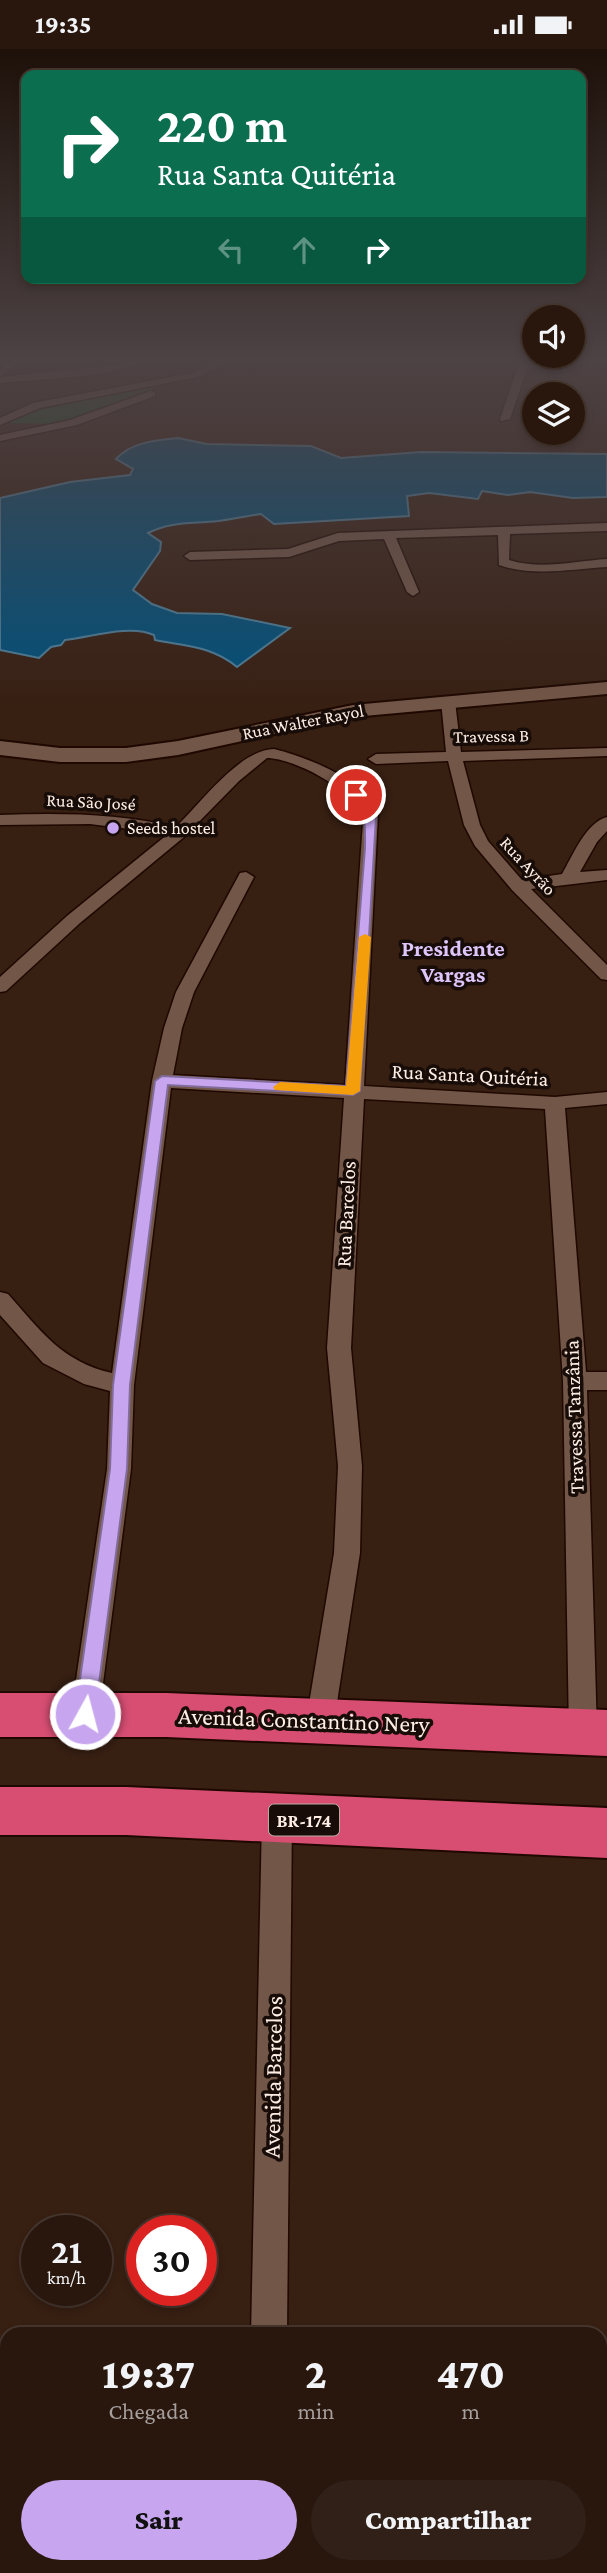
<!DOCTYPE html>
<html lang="pt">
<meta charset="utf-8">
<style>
body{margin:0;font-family:"Crimson Pro",serif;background:#312017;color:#f1f3f6;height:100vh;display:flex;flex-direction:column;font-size:26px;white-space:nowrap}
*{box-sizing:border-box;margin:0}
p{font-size:23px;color:#a59f9e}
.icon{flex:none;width:38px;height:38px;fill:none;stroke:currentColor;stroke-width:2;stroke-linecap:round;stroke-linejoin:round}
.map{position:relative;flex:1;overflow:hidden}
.panel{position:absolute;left:0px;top:2278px;width:607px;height:247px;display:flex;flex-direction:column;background:#29170e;border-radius:21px 21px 0 0;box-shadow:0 4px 10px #0003,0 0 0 2px #45362e}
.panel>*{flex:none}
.top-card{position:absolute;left:21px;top:21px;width:565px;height:214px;border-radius:14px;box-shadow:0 4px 10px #0003,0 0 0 2px #45362e;background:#0b6e4f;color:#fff;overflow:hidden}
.buttons{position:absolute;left:522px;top:256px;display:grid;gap:14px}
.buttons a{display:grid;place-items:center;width:63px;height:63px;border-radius:50%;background:#29170e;box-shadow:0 4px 10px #0003,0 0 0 2px #45362e;font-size:35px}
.speed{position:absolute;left:21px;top:2166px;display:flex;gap:14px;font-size:35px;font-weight:700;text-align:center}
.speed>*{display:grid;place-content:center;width:91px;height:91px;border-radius:50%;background:#29170e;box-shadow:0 4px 10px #0003,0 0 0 2px #45362e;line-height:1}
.speed small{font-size:18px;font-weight:400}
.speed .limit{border:10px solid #d22;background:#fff;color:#111}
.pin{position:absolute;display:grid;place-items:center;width:60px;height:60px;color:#fff;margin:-30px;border:4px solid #fff;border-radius:50%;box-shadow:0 2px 7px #0007}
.me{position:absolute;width:77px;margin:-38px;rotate:7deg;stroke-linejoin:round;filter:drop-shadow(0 0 5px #0008)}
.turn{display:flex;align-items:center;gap:24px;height:147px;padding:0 21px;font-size:32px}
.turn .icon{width:91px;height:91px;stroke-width:2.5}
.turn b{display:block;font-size:49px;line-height:60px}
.lanes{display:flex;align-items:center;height:66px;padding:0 21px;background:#0003;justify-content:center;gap:35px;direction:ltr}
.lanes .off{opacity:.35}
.eta{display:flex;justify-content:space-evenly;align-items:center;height:119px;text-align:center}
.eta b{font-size:42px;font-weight:800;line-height:49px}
.button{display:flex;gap:14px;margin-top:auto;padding:14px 21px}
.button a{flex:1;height:80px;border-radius:42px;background:#c7a6ef;color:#111;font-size:28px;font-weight:800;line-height:80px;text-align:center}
.button a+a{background:#312017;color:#f1f3f6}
.status{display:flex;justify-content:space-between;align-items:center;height:49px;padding:0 35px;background:#29170e;direction:ltr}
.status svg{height:19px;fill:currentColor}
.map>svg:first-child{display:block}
.green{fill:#1c5228}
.water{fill:#00507b;stroke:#4c7f9b;stroke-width:2}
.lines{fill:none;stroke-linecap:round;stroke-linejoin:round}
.street-casing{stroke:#1e0800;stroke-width:3}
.secondary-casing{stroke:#1e0800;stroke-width:4}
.highway-casing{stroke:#1e0800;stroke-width:4}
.street{fill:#725647;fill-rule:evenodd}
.secondary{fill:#725647;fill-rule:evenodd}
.highway{fill:#d84e73;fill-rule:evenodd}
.wall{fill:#a4937d}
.building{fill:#bfab91;stroke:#867866;stroke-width:2}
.route{fill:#c7a6ef;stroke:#816c9b;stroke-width:2}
.slow{fill:#f59e0b}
.poi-dot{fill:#c7a6ef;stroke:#170c07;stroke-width:2.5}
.labels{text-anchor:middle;stroke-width:7;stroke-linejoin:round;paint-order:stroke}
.far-street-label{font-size:18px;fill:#feeee5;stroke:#170c07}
.far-poi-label{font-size:18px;fill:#feeee5;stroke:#170c07;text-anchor:start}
.shield{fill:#170c07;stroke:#b9aaa2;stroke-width:2}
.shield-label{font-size:19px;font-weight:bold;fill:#feeee5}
.street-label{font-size:21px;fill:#feeee5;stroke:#170c07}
.far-district-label{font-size:23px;font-weight:bold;fill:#dec6fd;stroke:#170c07}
.near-street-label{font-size:24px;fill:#feeee5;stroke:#170c07}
</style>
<div class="status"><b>19:35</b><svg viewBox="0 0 49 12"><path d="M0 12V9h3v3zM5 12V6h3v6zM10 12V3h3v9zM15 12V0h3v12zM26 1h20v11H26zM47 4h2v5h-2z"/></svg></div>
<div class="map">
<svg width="607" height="2524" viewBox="0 0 607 2524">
<rect width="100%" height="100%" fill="#371f12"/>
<polygon class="green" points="163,336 107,360 55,375 6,374 30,360"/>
<path class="water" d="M178,389L207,395L311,397L341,409L421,403L607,405V448L573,449L530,443L508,446L482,442L478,450L429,444L407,447L409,467L274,475L261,465C247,467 232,470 218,472C193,475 171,472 148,484L161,493L160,502L133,541L152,555L177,564L222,565L290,579L237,618C212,597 185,597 155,591L154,586C130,575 91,588 65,591L61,596L51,598L39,609L0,601V449L70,433L130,426L133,420L116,410C131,393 157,391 178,389Z"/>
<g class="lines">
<defs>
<g id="street">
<polygon points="13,308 24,308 0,328 0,320"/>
<path d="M136,308H148C125,329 34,330 0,334V328L114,316L127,314Z"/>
<polygon points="227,308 240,308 198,328 40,359 0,376 0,369 33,354 192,324"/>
<polygon points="521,308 531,308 510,370 501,372 500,370"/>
<polygon points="151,342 155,343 155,347 77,376 0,392 0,386 70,371"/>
<path d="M607,474V482L510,485L509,511C540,521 576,512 607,510V518C571,520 534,528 499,516L498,486L396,489L419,543L413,547L407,543L384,490L339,492L289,508L190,511L184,507L190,503L288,500L338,484Z"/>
<path d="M448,648L455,652L461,703L607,699V707L463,712L480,776L488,792L522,831L562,825C572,808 586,773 607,768V782L597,793L580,823L607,821V831L531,840L607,916V931L601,930L512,841L475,797L464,776L448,712L376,715L368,710L376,705L446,703L441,652Z"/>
<path d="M274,700C306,708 368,731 378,766L364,1037L555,1048L607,1043V1055L565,1059L586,1323H607V1341H587L597,1683L593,1692L583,1696L573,1692L569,1683L563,1332L545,1060L364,1050L351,1299L362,1417L360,1504L334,1673L330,1682L320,1686L310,1682L306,1673L334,1504L338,1417L327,1299L344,1049L171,1039L134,1336L131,1420L99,1665L95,1674L85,1678L75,1674L71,1665L107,1420L110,1342L84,1335L43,1314L0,1266V1243L8,1245C40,1281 62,1313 112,1324L152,1032L164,979L176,943L240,824L246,823L254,828L194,943L182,979L173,1026L345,1036L363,772C360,743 294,709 267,709L239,732L184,788L80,874L6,942L0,943V928L67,867L168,785L90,775L0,776V766C59,764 118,764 176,778C201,754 239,701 274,700Z"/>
<polygon points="277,1755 288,1760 292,1770 287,2286 251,2286 262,1770 266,1760"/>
<polygon points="246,2518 286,2518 285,2524 245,2524"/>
</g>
<g id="secondary">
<polygon points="593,308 607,308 607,314 595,311"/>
<polygon points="607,633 607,645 353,668 178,706 126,713 60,713 0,706 0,692 60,699 126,699 178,692 353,656"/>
</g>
<g id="highway">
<polygon points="0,1644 166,1644 607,1661 607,1707 166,1688 0,1688"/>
<polygon points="0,1738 126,1738 607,1759 607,1809 126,1786 0,1786"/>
</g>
</defs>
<use href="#street" class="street-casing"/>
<use href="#secondary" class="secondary-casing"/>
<use href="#highway" class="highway-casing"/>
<use href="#street" class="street"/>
<use href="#secondary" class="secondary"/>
<use href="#highway" class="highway"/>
</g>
<polygon class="wall" points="600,2486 607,2524 596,2524 595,2518 600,2518"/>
<polygon class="building" points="600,2486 607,2487 607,2524 602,2524"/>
<linearGradient id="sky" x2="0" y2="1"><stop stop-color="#1e110a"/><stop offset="0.47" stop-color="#4d4244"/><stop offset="1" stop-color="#4d4244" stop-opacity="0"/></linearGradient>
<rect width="607" height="661" fill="url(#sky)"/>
<path class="route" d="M353,743H360L372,756L376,768L360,1042L353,1046L168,1036L130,1336L127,1420L95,1665L92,1672L85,1674L78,1672L75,1665L110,1420L113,1336L155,1032L162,1027L346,1037L365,799C365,774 367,765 351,746Z"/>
<polygon class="slow" points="365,885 371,888 360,1042 353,1046 275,1041 273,1038 280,1033 346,1037 359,888"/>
<circle class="poi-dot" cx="113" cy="779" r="7"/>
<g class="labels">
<g class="far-street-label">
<text transform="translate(303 673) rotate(-11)" y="6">Rua Walter Rayol</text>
<text transform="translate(491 687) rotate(-1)" y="6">Travessa B</text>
<text transform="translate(91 753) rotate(3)" y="6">Rua São José</text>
<text transform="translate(528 817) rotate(47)" y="6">Rua Ayrão</text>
</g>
<g class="far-poi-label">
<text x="127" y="785">Seeds hostel</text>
</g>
<rect class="shield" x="269" y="1755.5" width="70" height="31" rx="5"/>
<g class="shield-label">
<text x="304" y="1778">BR-174</text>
</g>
<g class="street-label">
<text transform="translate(470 1026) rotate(3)" y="7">Rua Santa Quitéria</text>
<text transform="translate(346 1165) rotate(-87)" y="7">Rua Barcelos</text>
<text transform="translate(574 1368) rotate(-92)" y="7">Travessa Tanzânia</text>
</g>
<g class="far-district-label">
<text x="453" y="907">Presidente<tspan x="453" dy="26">Vargas</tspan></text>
</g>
<g class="near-street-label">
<text transform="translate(304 1671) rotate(2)" y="8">Avenida Constantino Nery</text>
<text transform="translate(273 2028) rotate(-89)" y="8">Avenida Barcelos</text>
</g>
</g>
</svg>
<div class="buttons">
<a><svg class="icon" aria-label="sound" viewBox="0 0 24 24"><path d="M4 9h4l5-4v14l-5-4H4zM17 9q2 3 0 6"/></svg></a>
<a><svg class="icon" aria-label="layers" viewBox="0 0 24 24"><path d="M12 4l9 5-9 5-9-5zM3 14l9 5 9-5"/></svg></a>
</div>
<div class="speed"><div>21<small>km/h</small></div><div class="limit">30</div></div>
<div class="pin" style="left:356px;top:746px;background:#d93025"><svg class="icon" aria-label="arrive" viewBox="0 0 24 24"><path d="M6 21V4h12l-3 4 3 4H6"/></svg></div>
<svg class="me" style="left:85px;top:1665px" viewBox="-20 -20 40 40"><circle r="17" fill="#c7a6ef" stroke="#fff" stroke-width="3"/><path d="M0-11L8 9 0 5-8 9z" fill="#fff"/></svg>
<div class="top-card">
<div class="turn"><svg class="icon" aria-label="right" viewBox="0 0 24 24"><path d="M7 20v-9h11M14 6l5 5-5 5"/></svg><div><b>220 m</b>Rua Santa Quitéria</div></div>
<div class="lanes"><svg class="icon off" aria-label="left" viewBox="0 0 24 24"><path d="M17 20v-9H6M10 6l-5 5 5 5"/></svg><svg class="icon off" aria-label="ahead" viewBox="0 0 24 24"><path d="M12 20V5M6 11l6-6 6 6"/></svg><svg class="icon" aria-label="right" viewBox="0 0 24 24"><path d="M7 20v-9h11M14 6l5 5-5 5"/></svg></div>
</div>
<section class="panel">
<div class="eta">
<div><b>19:37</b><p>Chegada</p></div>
<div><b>2</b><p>min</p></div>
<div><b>470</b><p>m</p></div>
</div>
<div class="button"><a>Sair</a><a>Compartilhar</a></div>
</section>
</div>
